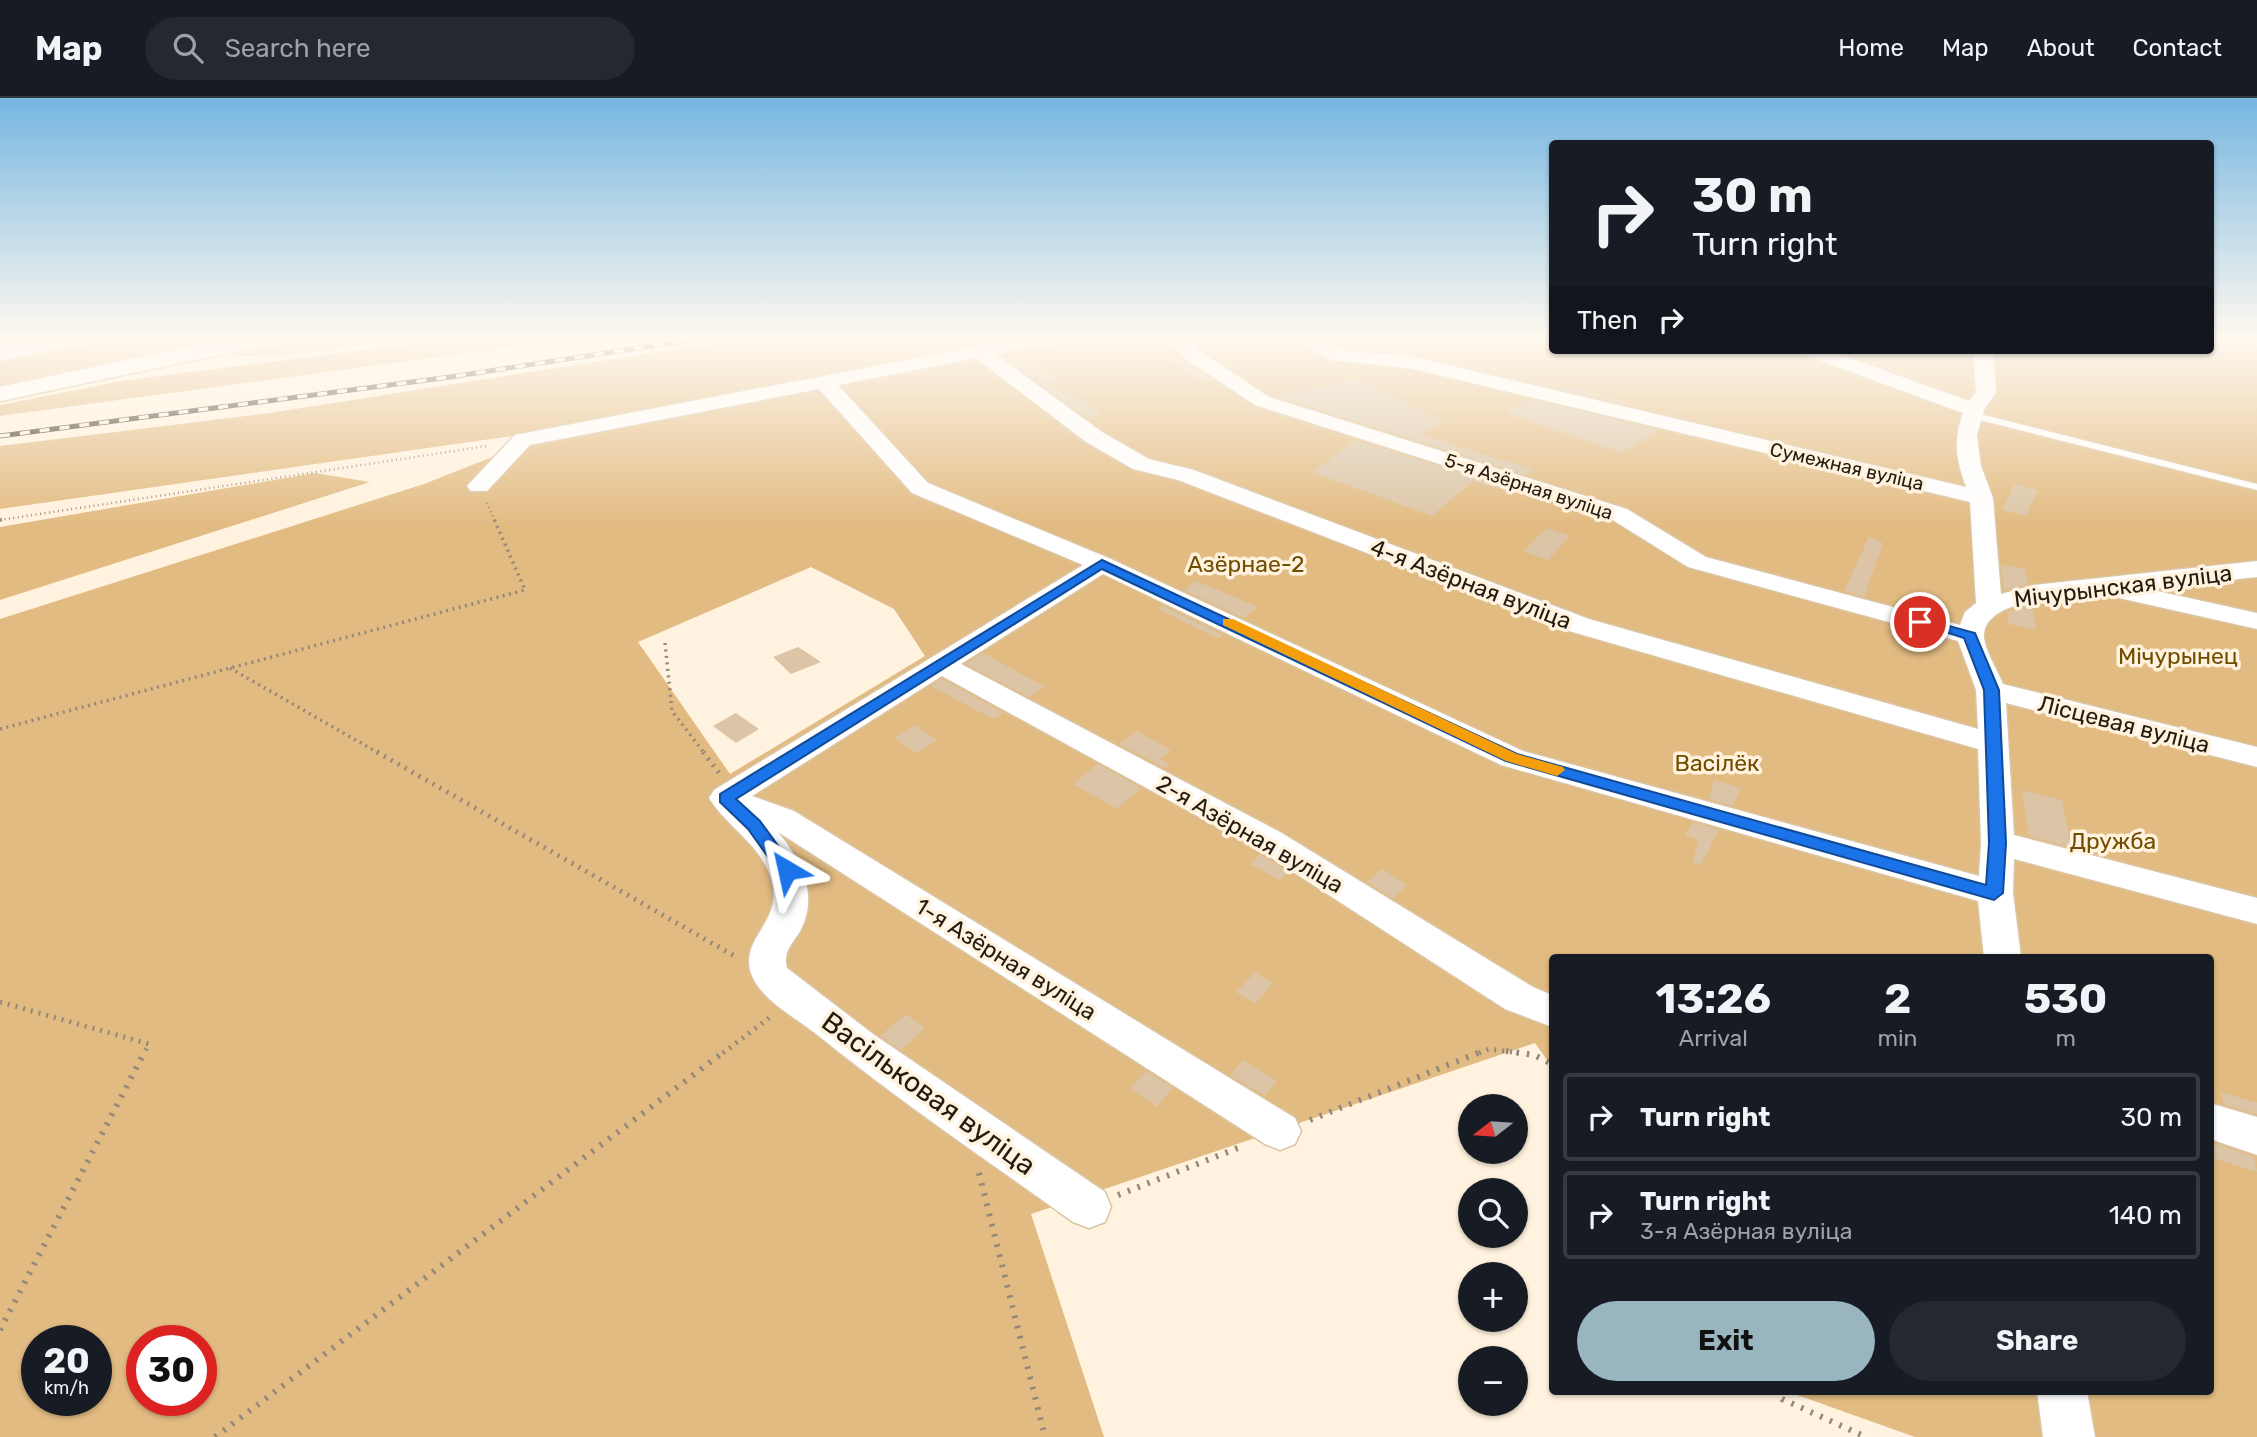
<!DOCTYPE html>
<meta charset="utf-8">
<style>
body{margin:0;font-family:Rubik,sans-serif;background:#242831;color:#f1f3f6;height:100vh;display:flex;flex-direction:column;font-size:26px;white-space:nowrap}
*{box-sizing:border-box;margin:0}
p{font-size:23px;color:#9ea1a6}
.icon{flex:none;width:38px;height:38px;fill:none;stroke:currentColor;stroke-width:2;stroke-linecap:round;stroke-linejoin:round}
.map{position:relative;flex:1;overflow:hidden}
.panel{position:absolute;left:1549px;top:856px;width:665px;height:441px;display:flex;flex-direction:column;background:#171b24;border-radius:7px;box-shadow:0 2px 5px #0004}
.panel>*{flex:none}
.guide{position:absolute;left:1549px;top:42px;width:665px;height:214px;border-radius:7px;box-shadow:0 2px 5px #0004;background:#171b24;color:#f1f3f6;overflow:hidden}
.needle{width:46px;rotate:253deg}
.buttons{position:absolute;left:1458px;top:996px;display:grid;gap:14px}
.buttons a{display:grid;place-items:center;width:70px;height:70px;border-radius:50%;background:#171b24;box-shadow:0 2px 5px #0004;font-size:35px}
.speed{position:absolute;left:21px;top:1227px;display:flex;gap:14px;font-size:35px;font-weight:700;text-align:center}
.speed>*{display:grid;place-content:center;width:91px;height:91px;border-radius:50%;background:#171b24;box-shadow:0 2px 5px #0004;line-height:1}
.speed small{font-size:18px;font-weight:400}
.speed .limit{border:10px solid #d22;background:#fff;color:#111}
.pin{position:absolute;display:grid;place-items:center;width:60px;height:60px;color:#fff;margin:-30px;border:4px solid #fff;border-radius:50%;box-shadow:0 2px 7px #0007}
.me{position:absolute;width:77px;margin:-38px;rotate:324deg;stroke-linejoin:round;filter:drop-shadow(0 0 5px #0008)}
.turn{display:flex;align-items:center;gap:24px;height:147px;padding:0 28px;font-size:32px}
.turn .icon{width:91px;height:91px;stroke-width:2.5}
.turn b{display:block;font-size:49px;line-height:60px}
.then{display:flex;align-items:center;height:66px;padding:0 28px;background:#0003;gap:14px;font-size:26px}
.eta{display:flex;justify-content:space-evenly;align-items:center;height:119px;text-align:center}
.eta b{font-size:42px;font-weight:700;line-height:49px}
.button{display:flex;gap:14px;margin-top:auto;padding:14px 28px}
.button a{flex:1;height:80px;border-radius:42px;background:#98b5c0;color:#111;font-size:28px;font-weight:700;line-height:80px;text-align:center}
.button a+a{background:#242831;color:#f1f3f6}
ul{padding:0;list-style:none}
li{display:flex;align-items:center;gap:21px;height:88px;margin:0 14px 10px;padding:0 14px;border:4px solid #363941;border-radius:7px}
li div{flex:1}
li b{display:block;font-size:26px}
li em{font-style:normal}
header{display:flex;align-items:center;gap:42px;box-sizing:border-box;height:98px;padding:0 35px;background:#171b24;border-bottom:2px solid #363941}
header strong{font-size:33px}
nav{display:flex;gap:38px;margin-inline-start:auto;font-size:24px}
.search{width:490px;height:63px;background:#242831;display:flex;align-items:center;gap:18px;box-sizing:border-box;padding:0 24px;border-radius:38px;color:#9ea1a6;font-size:26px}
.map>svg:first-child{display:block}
.green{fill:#e2bb82;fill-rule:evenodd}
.building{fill:#dbc5a6}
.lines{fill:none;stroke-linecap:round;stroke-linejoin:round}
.lane-casing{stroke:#dac5a5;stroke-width:3}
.street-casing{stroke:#dac5a5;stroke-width:3}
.secondary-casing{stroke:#dac5a5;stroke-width:4}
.path-far3{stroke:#948979;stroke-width:2.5;stroke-dasharray:1 3.5;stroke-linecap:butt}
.path-far2{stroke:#948979;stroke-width:3.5;stroke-dasharray:2 4.5;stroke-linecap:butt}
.path-far1{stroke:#948979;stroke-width:5;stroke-dasharray:2 6;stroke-linecap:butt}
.path{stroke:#948979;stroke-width:6;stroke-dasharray:2.5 8;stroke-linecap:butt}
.lane{fill:#fff;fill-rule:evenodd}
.street{fill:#fff;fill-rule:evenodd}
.secondary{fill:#fff;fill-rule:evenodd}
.rail-casing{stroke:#3d3427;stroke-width:5}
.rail{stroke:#fff2de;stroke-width:3.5;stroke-dasharray:10;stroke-linecap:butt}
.route{fill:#1a73e8;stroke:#114b97;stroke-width:2}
.slow{fill:#f59e0b}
.labels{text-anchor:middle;stroke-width:7;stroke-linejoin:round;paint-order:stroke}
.far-street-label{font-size:19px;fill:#231b0f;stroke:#fff2de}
.park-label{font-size:23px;fill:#724d00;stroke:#fff2de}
.street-label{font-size:23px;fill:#231b0f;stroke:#fff2de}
.near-street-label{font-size:28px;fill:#231b0f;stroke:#fff2de}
</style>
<header>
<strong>Map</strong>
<div class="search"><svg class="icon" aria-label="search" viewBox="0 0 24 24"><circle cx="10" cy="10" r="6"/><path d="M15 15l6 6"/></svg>Search here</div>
<nav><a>Home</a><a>Map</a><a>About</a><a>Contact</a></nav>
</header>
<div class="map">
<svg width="2257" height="1339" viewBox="0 0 2257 1339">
<rect width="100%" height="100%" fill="#fff2de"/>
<g class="green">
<polygon points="105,241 235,241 0,290 0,261"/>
<polygon points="301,241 405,241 283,258 230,258"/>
<polygon points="449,241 570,241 0,318 0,307 121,283"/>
<path d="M740,241H1552V252H2210V241H2257V1339H1915L1786,1293H2210V859H1552V969L1535,945L1031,1116L1104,1339H0V521L424,386L510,352L518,337L0,411V348L270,315ZM811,469L894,511L925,558L730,676L638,544ZM37,1242H96V1302H37ZM142,1242H201V1302H142Z"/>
<polygon points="315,375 370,384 0,502 0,429"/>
</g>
<g class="building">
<polygon points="1183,262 1185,263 1215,283 1209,285 1172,264"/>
<polygon points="1027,263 1055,282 1044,285 1103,315 1087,320 1014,266"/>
<polygon points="1355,281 1444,324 1421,337 1532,371 1526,377 1275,298"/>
<polygon points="1565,289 1574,292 1578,290 1639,309 1561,291"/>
<polygon points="1533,302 1659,332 1622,355 1505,314"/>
<polygon points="1256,310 1257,310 1510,391 1507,393 1473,383 1432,418 1312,374 1355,342"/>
<polygon points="2015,386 2038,392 2026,418 2002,412"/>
<polygon points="1547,430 1570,438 1548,462 1523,453"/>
<polygon points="1869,439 1883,445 1864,499 1844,493"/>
<polygon points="2001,466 2025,471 2028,486 2004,492"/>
<polygon points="1196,483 1258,509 1244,520 1184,492"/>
<polygon points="2032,506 2036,532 2009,526 2007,514"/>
<polygon points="1163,508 1223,537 1219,540 1198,531 1158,511"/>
<polygon points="798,549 821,564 791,576 773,559"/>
<polygon points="983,555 1045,589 1029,599 966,566"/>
<polygon points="942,581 1004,615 993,621 931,588"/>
<polygon points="736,615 759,631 736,645 713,628"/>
<polygon points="915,627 937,642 916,655 894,640"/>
<polygon points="1137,633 1171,652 1159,661 1170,666 1165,670 1119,646"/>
<polygon points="1098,666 1141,690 1117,711 1073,686"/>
<polygon points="1714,682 1741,690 1732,708 1709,701"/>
<polygon points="2022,692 2062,702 2071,749 2029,738"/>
<polygon points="1693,724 1719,732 1701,767 1693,764 1698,742 1685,737"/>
<polygon points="1260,756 1288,774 1280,782 1250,766"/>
<polygon points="1381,771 1407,787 1393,800 1367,784"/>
<polygon points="1255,874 1273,885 1255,906 1236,894"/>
<polygon points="906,916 925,930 901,952 880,938"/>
<polygon points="1243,962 1277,983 1265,998 1230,977"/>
<polygon points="1146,973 1173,990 1157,1009 1130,990"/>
<polygon points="2221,994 2257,1005 2257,1016 2224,1007"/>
<polygon points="2210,1044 2254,1059 2257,1074 2213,1060"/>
</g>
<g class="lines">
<defs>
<polygon id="lane" points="1972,314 2257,386 2257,392 1968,319 1967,317"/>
<g id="street">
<path d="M1016,241H1054L1052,245L995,256L1102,334L1149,361L1194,372L1589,521L1978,631L1976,592L1958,543L1688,469L1611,421L1255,307L1186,261L1169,241H1188L1200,253L1269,299L1627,411L1706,459L1960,527L1965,514L1976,505L1970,404L1409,270L1332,262L1296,241H1320L1343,253L1409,258L1966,389C1956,361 1953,344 1963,315L1802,256L1799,252H1827L1969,303L1976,294L1973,252H1993L1996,294L1984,312L1977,337L1981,368L1993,400L2001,496L2034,487L2257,463V479L2148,491L2257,515V531L2119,500L2115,494C2085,497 1987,497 1984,536C1983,550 1998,573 2003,586L2257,649V669L2006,605L2014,737L2257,800V826L2014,761L2013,795L2021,859H1984L1978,803L1501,667L1103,476L961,566L1280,734L1533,889L1552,897V929L1505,911L1256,750L942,578L752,698L794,713L1295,1020L1301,1033L1295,1046L1280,1052L1265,1046L778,734C802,764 820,798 799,835C791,847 783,855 787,870L873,936L1105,1094L1111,1109L1105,1124L1089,1130L1073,1124C987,1062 897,1002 815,935C797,921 770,906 757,887C730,846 780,829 773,789C767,750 728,731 709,700L714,692L1083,467L912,395L819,291L530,347L487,393H471L467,388L515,337ZM976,260L1086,344L1133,371L1178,382L1569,533L1978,651L1981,745L1979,778L1523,653L1111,461L928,385L838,287Z"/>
<polygon points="2210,1005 2257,1019 2257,1057 2210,1041"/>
<polygon points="2037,1293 2087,1293 2095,1339 2043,1339"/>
</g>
<g id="secondary">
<polygon points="37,241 84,241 81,246 0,262 0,248"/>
<polygon points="226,241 270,241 259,248 0,303 0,289"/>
</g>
</defs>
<use href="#lane" class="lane-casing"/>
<use href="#street" class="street-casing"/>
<use href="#secondary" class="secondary-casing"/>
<g class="path-far3">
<polyline points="487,405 495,423"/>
<polyline points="0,422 487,348"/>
</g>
<g class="path-far2">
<polyline points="0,422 5,421"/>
<polyline points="665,545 672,613 705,656"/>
<polyline points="230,570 380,656"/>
<polyline points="0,631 525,492 494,421"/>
</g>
<g class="path-far1">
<polyline points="377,654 738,860"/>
<polyline points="703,654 720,676"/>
<polyline points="0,904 149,946 144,955"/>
<polyline points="723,955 773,917"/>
<polyline points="1479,955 1489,951 1519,955"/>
</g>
<g class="path">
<polyline points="1506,953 1534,957 1552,966"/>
<polyline points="1310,1022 1483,953"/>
<polyline points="979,1075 1045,1339"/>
<polyline points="1118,1097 1243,1048"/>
<polyline points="0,1232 145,953"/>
<polyline points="1775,1293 1782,1301 1866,1339"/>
<polyline points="215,1339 725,953"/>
</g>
<use href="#lane" class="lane"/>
<use href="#street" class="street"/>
<use href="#secondary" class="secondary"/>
<defs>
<polyline id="rail" points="0,338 450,279 697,241"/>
</defs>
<use href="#rail" class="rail-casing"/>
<use href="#rail" class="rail"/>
</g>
<linearGradient id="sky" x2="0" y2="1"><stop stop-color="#76b6e1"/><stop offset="0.56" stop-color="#fff9f0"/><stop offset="1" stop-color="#fff9f0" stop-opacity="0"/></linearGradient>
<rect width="2257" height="428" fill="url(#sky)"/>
<polygon class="route" points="1102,462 1517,656 1986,787 1989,745 1984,592 1964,540 1914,524 1920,520 1975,535 1999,592 2006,745 2003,795 1994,802 1506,663 1102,471 736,701 760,723 793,768 796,772 793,777 781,777 748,731 720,704 720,696"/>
<polygon class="slow" points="1223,521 1233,521 1517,656 1563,669 1565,672 1557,678 1506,663 1223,527"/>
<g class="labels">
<g class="far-street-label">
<text transform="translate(1847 368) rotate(13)" y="7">Сумежная вуліца</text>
<text transform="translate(1529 388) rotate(18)" y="7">5-я Азёрная вуліца</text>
</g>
<g class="park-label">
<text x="1246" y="474">Азёрнае-2</text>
<text x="2178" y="566">Мічурынец</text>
<text x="1717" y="673">Васілёк</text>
<text x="2113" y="751">Дружба</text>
</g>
<g class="street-label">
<text transform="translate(1471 486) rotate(21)" y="8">4-я Азёрная вуліца</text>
<text transform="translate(2123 488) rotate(-7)" y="8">Мічурынская вуліца</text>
<text transform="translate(2124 626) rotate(14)" y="8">Лісцевая вуліца</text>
<text transform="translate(1250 736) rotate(30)" y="8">2-я Азёрная вуліца</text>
<text transform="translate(1006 861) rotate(32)" y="8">1-я Азёрная вуліца</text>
</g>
<g class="near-street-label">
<text transform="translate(929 995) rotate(36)" y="10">Васільковая вуліца</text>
</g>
</g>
</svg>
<div class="buttons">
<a><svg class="needle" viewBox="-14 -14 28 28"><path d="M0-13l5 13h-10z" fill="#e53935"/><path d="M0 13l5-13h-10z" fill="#9ea1a6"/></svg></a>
<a><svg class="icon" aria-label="search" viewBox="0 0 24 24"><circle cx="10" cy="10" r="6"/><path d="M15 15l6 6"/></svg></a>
<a>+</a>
<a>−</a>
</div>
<div class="speed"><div>20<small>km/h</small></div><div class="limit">30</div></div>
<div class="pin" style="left:1920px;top:524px;background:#d93025"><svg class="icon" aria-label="arrive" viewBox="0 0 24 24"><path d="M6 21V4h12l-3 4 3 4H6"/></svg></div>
<svg class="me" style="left:787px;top:772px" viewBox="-20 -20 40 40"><path d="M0-17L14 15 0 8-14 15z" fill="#1a73e8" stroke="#fff" stroke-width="4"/></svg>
<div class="guide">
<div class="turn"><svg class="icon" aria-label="right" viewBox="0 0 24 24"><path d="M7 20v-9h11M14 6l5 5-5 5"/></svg><div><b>30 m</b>Turn right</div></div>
<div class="then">Then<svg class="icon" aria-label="right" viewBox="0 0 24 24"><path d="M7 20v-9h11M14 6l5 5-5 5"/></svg></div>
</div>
<section class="panel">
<div class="eta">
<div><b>13:26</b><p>Arrival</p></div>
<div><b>2</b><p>min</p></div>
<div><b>530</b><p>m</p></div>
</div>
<ul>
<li><svg class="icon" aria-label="right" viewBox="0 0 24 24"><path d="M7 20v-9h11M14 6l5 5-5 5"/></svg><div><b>Turn right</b></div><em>30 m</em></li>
<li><svg class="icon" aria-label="right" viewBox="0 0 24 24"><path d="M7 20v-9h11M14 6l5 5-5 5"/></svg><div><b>Turn right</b><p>3-я Азёрная вуліца</p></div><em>140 m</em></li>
</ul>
<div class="button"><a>Exit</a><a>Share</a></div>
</section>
</div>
